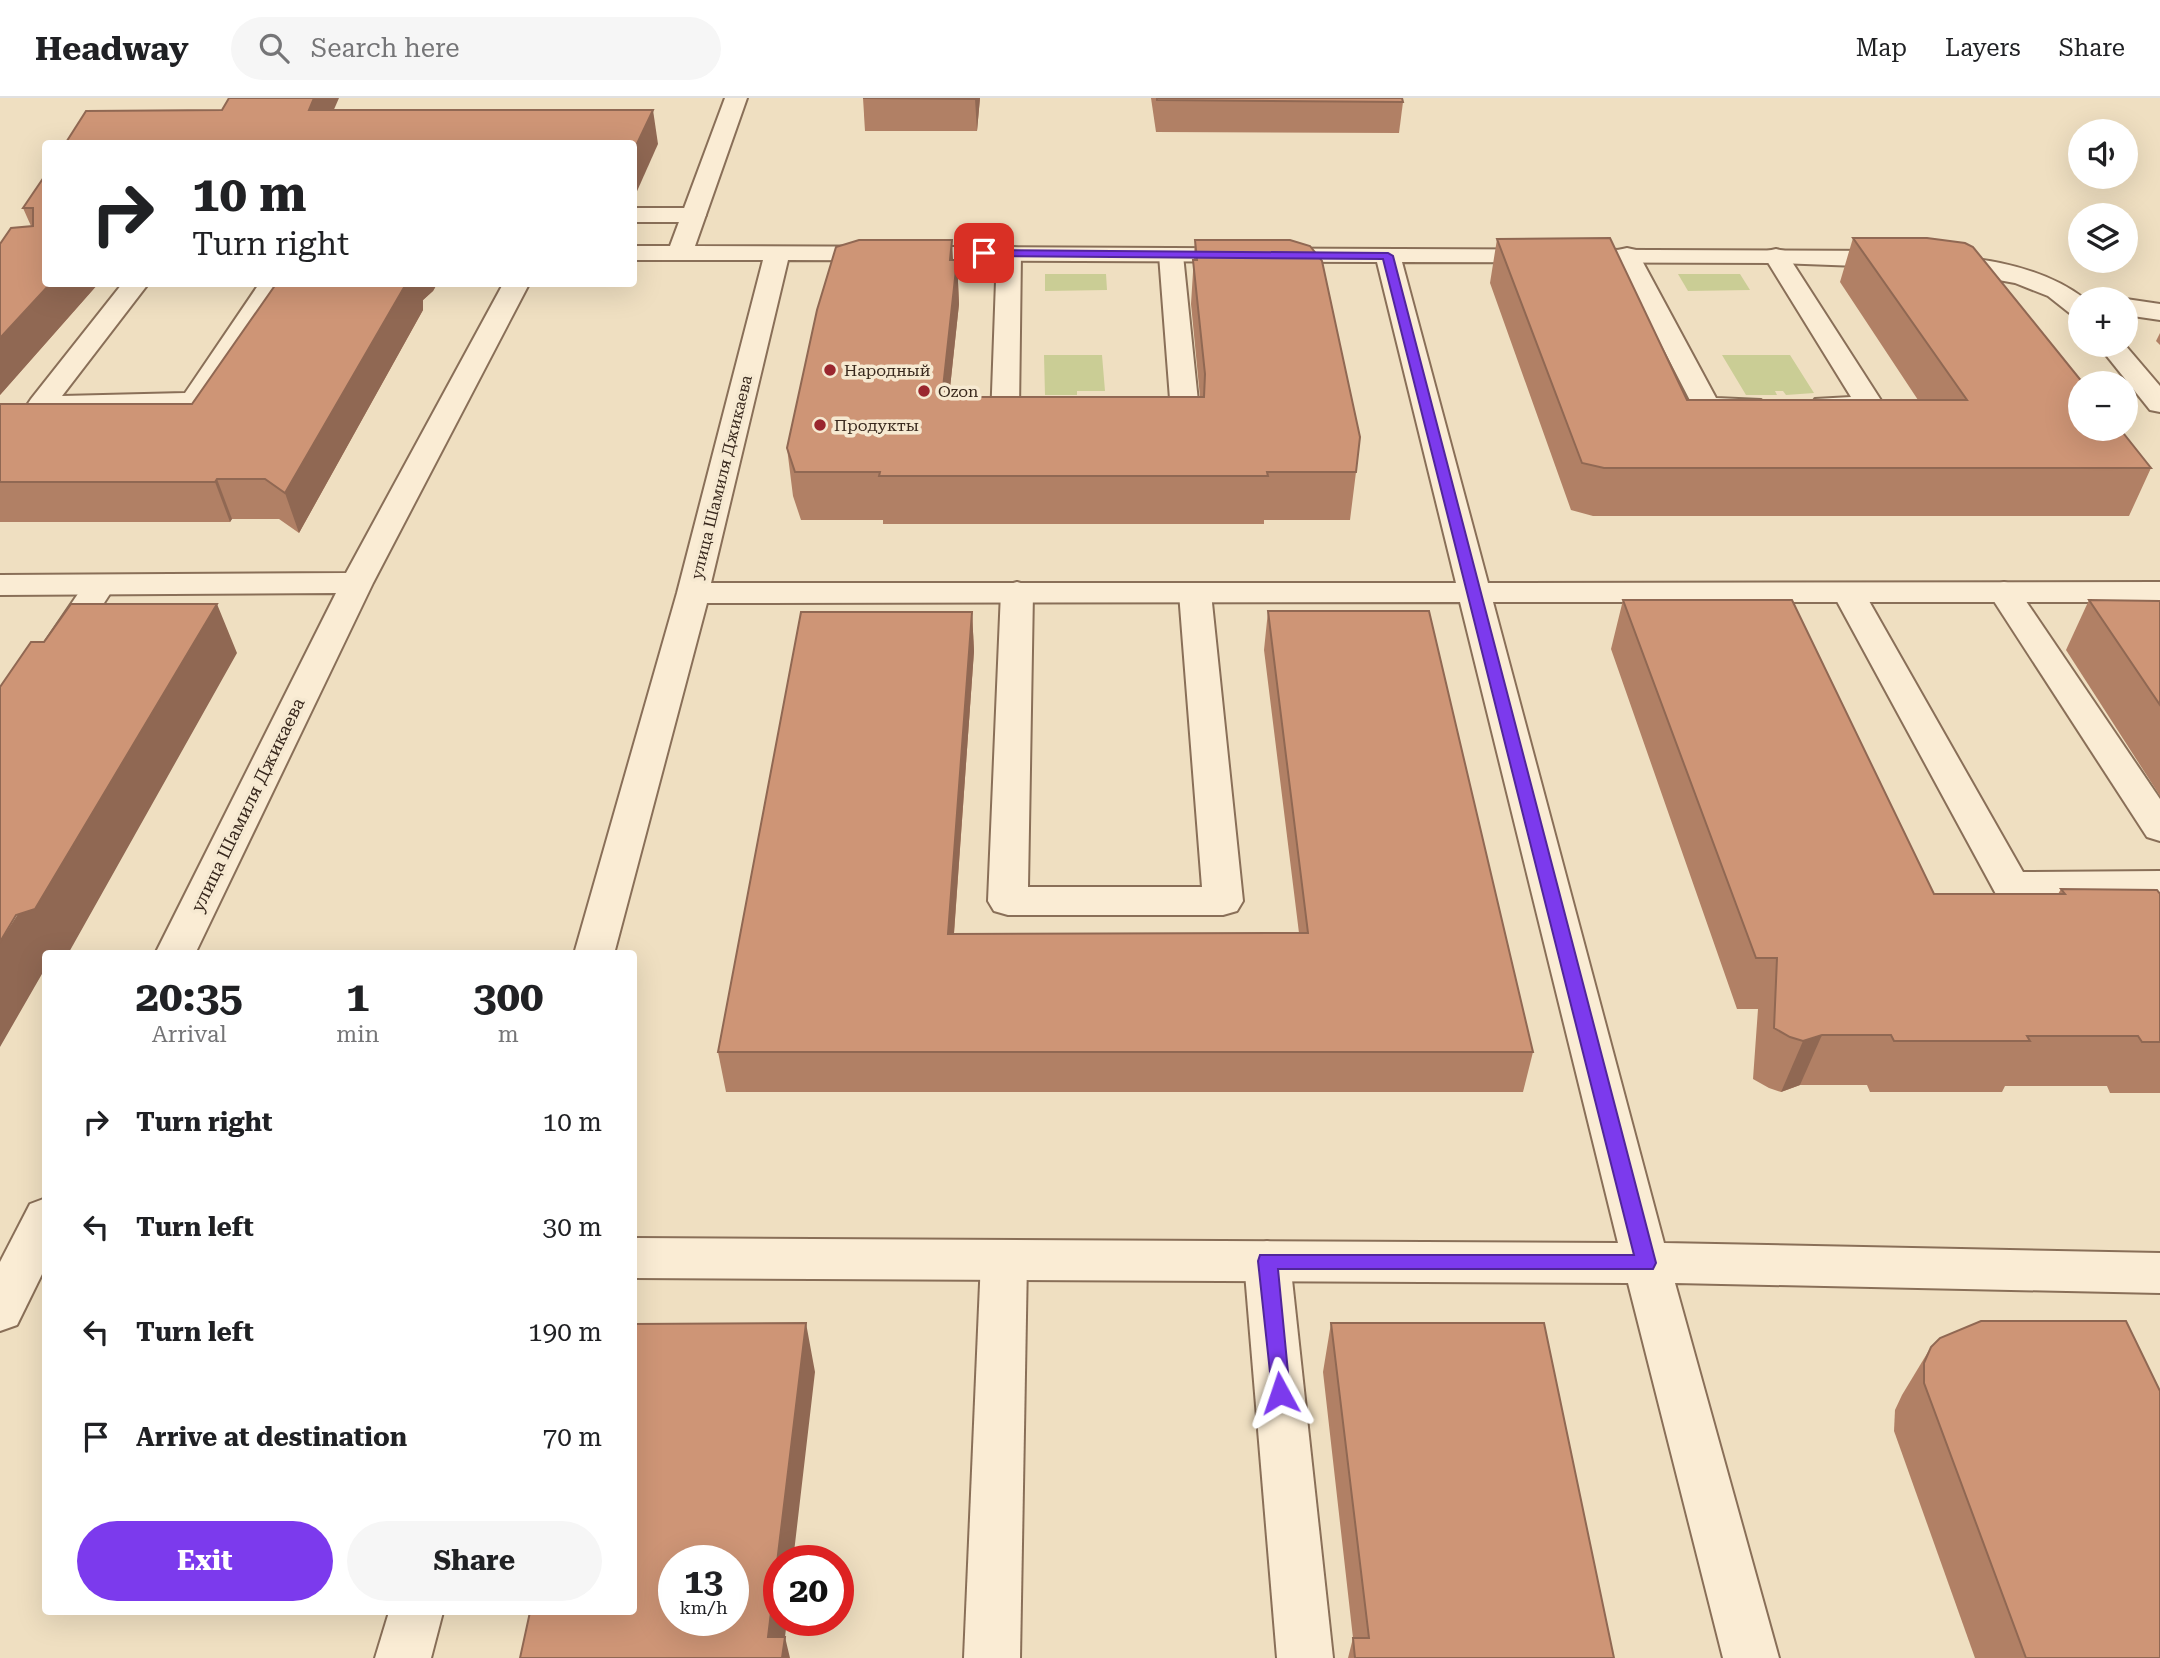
<!DOCTYPE html>
<meta charset="utf-8">
<style>
body{margin:0;font-family:"Roboto Serif",serif;background:#f6f6f6;color:#202124;height:100vh;display:flex;flex-direction:column;font-size:26px;white-space:nowrap}
*{box-sizing:border-box;margin:0}
p{font-size:23px;color:#757577}
.icon{flex:none;width:38px;height:38px;fill:none;stroke:currentColor;stroke-width:2;stroke-linecap:round;stroke-linejoin:round}
.map{position:relative;flex:1;overflow:hidden}
.sheet{position:absolute;left:42px;top:852px;width:595px;height:665px;display:flex;flex-direction:column;background:#fff;border-radius:7px;box-shadow:0 7px 28px #0002}
.sheet>*{flex:none}
.banner{position:absolute;left:42px;top:42px;width:595px;height:147px;border-radius:7px;box-shadow:0 7px 28px #0002;background:#fff;color:#202124;overflow:hidden}
.fabs{position:absolute;left:2068px;top:21px;display:grid;gap:14px}
.fabs a{display:grid;place-items:center;width:70px;height:70px;border-radius:50%;background:#fff;box-shadow:0 7px 28px #0002;font-size:35px}
.speed{position:absolute;left:658px;top:1447px;display:flex;gap:14px;font-size:35px;font-weight:700;text-align:center}
.speed>*{display:grid;place-content:center;width:91px;height:91px;border-radius:50%;background:#fff;box-shadow:0 7px 28px #0002;line-height:1}
.speed small{font-size:18px;font-weight:400}
.speed .limit{border:10px solid #d22;background:#fff;color:#111}
.pin{position:absolute;display:grid;place-items:center;width:60px;height:60px;color:#fff;margin:-30px;border-radius:14px;box-shadow:0 4px 10px #0006}
.me{position:absolute;width:77px;margin:-38px;rotate:355deg;stroke-linejoin:round;filter:drop-shadow(0 0 5px #0008)}
.turn{display:flex;align-items:center;gap:24px;height:147px;padding:0 35px;font-size:32px}
.turn .icon{width:91px;height:91px;stroke-width:2.5}
.turn b{display:block;font-size:49px;line-height:60px}
.eta{display:flex;justify-content:space-evenly;align-items:center;height:119px;text-align:center}
.eta b{font-size:42px;font-weight:700;line-height:49px}
.cta{display:flex;gap:14px;margin-top:auto;padding:14px 35px}
.cta a{flex:1;height:80px;border-radius:42px;background:#7c3aed;color:#fff;font-size:28px;font-weight:700;line-height:80px;text-align:center}
.cta a+a{background:#f6f6f6;color:#202124}
ul{padding:0;list-style:none}
li{display:flex;align-items:center;gap:21px;height:105px;padding:0 35px}
li div{flex:1}
li b{display:block;font-size:26px}
li em{font-style:normal}
header{display:flex;align-items:center;gap:42px;box-sizing:border-box;height:98px;padding:0 35px;background:#fff;border-bottom:2px solid #e0e0e0}
header strong{font-size:33px}
nav{display:flex;gap:38px;margin-inline-start:auto;font-size:24px}
.search{width:490px;height:63px;background:#f6f6f6;display:flex;align-items:center;gap:18px;box-sizing:border-box;padding:0 24px;border-radius:38px;color:#757577;font-size:26px}
.map>svg:first-child{display:block}
.green{fill:#cacd95}
.lines{fill:none;stroke-linecap:round;stroke-linejoin:round}
.service-casing{stroke:#896f58;stroke-width:4}
.minor-casing{stroke:#896f58;stroke-width:4}
.service{fill:#faecd4;fill-rule:evenodd}
.minor{fill:#faecd4;fill-rule:evenodd}
.wall{fill:#b18065}
.shaded-wall{fill:#906853}
.building{fill:#ce9576;stroke:#906853;stroke-width:2;fill-rule:evenodd}
.route{fill:#7c3aed;stroke:#51269a;stroke-width:2}
.poi-dot{fill:#9a262e;stroke:#f6e9d1;stroke-width:2.5}
.labels{text-anchor:middle;stroke-width:7;stroke-linejoin:round;paint-order:stroke}
.far-poi-label{font-size:16px;fill:#38281d;stroke:#f6e9d1;text-anchor:start}
.far-street-label{font-size:16px;fill:#38281d;stroke:#f6e9d1}
.street-label{font-size:18px;fill:#38281d;stroke:#f6e9d1}
</style>
<header>
<strong>Headway</strong>
<div class="search"><svg class="icon" aria-label="search" viewBox="0 0 24 24"><circle cx="10" cy="10" r="6"/><path d="M15 15l6 6"/></svg>Search here</div>
<nav><a>Map</a><a>Layers</a><a>Share</a></nav>
</header>
<div class="map">
<svg width="2160" height="1560" viewBox="0 0 2160 1560">
<rect width="100%" height="100%" fill="#efdfc1"/>
<g class="green">
<polygon points="1045,176 1106,176 1107,192 1045,193"/>
<polygon points="1678,176 1740,176 1750,192 1688,193"/>
<polygon points="1044,257 1102,257 1105,293 1077,293 1077,297 1045,297"/>
<polygon points="1722,257 1790,257 1814,295 1786,297 1783,293 1775,293 1777,297 1746,297"/>
</g>
<g class="lines">
<defs>
<g id="service">
<polygon points="634,110 694,110 702,112 706,117 702,122 694,124 634,124"/>
<path d="M1009,148L1018,150L1021,155L1019,313L1046,316L1050,322L1046,328C1030,332 1011,332 995,328L991,322L997,155L1000,150Z"/>
<path d="M1171,150L1180,152L1183,157L1200,323L1196,329C1181,333 1165,333 1150,329L1146,323L1150,317L1171,314L1159,157L1162,152Z"/>
<polygon points="1627,150 1636,152 1639,157 1716,300 1761,302 1765,308 1761,314 1751,316 1696,314 1615,157 1618,152"/>
<polygon points="1776,151 1785,153 1884,307 1880,313 1870,315 1815,313 1811,307 1815,301 1851,299 1764,158 1767,153"/>
<polygon points="122,186 148,186 62,298 185,295 259,186 284,186 204,309 41,315 31,313 27,307 31,301"/>
<polygon points="2126,201 2160,206 2160,222 2126,217"/>
<polygon points="99,478 110,481 115,488 13,646 0,649 0,611 88,481"/>
<polygon points="1017,484 1028,487 1033,494 1028,789 1202,789 1179,495 1184,488 1195,485 1206,488 1211,495 1243,803 1237,813 1223,817 1008,817 994,813 988,803 1001,494 1006,487"/>
<polygon points="2004,484 2015,487 2160,701 2160,743 2147,739 1988,494 1993,487"/>
<polygon points="1849,486 1860,489 1865,496 2023,774 2160,773 2160,799 2011,801 1997,798 1833,496 1838,489"/>
<polygon points="1004,1142 1021,1148 1027,1162 1020,1560 964,1560 981,1162 987,1148"/>
<polygon points="1267,1143 1284,1149 1290,1163 1333,1560 1277,1560 1244,1163 1250,1149"/>
</g>
<g id="minor">
<path d="M725,0H747L695,148L1892,153C1957,158 2031,160 2085,201H2081V219L2072,217L2048,198L2015,185L1938,171L1776,165L1402,164L1488,485L2160,484V504H1493L1664,1145L2160,1155V1195L1675,1185L1779,1560H1723L1628,1185L634,1180V1140L1618,1145L1460,504L707,505L614,856H574L677,495L763,162H634V148H670ZM788,162L1377,164L1456,485H711Z"/>
<polygon points="503,186 529,186 373,485 195,856 155,856 336,495 0,497 0,477 346,475"/>
<polygon points="2098,247 2125,247 2160,288 2160,314 2150,312"/>
<polygon points="46,1100 46,1168 17,1227 0,1233 0,1164 30,1106"/>
<polygon points="389,1514 443,1514 431,1560 375,1560"/>
</g>
</defs>
<use href="#service" class="service-casing"/>
<use href="#minor" class="minor-casing"/>
<use href="#service" class="service"/>
<use href="#minor" class="minor"/>
</g>
<g class="wall">
<polygon points="863,0 980,0 977,33 865,33"/>
<polygon points="1151,0 1402,0 1403,4 1399,35 1156,34"/>
<polygon points="46,76 46,186 98,186 0,297 31,128 23,110"/>
<polygon points="1853,140 2151,370 2129,418 1593,418 1571,412 1490,185 1497,141 1687,302 1918,302 1840,184"/>
<polygon points="1195,142 1356,374 1350,422 1264,422 1264,426 883,426 883,422 801,422 793,398 787,350 953,162 957,162 959,206 949,299 1200,299 1191,206"/>
<polygon points="276,186 437,186 433,193 423,202 423,212 299,435 279,421 232,421 230,424 0,424 0,306 192,306"/>
<polygon points="2160,235 2160,247 2156,243"/>
<polygon points="1623,502 1934,796 2058,796 2061,791 2160,796 2160,995 2110,995 2107,988 2005,988 2002,994 1870,994 1867,987 1800,987 1781,994 1769,990 1753,981 1758,911 1737,911 1611,551"/>
<polygon points="2089,502 2160,503 2160,698 2066,552"/>
<polygon points="1268,513 1533,954 1523,994 726,994 718,954 972,514 974,553 954,836 1299,835 1264,552"/>
<polygon points="1331,1225 1614,1560 1348,1560 1353,1540 1323,1274"/>
<polygon points="1931,1249 2160,1560 1975,1560 1894,1333 1895,1312 1902,1297"/>
</g>
<g class="shaded-wall">
<polygon points="314,0 339,0 319,46 309,12"/>
<polygon points="975,0 980,0 977,33 975,1"/>
<polygon points="653,12 658,46 634,100 634,52"/>
<polygon points="952,142 954,181 957,162 959,206 944,346 942,299 950,162"/>
<polygon points="50,186 98,186 0,297 0,240"/>
<polygon points="406,186 437,186 433,193 423,202 423,212 299,435 285,395"/>
<polygon points="217,381 232,421 230,424 215,384"/>
<polygon points="217,506 237,555 68,856 46,856 46,869 0,949 0,844"/>
<polygon points="972,514 974,553 951,876 948,836"/>
<polygon points="1822,937 1800,987 1781,994 1803,943"/>
<polygon points="806,1225 815,1274 793,1463 779,1463 779,1522 787,1522 785,1539 790,1560 774,1560 768,1539"/>
</g>
<g class="building">
<polygon points="229,0 314,0 309,12 653,12 634,52 634,46 65,46 86,13 222,12"/>
<polygon points="863,0 975,0 975,1"/>
<polygon points="1157,0 1402,0 1403,4 1157,2"/>
<polygon points="46,76 46,186 50,186 0,240 0,146 11,130 33,128 33,110 23,110"/>
<polygon points="1610,140 1687,302 1967,302 1853,140 1927,140 1965,145 1973,149 2083,285 2081,285 2081,331 2120,331 2151,370 1604,370 1582,365 1497,141"/>
<polygon points="859,142 952,142 950,162 957,162 942,299 1204,299 1205,276 1193,162 1197,162 1195,142 1290,142 1310,148 1322,163 1360,339 1356,374 1267,374 1268,378 879,378 880,374 795,374 787,350 817,212 836,149"/>
<polygon points="276,186 406,186 285,395 265,381 217,381 215,384 0,384 0,306 192,306"/>
<polygon points="1623,502 1792,502 1934,796 2065,796 2061,791 2157,792 2160,796 2160,944 2142,944 2138,938 2027,938 2030,943 1894,943 1891,937 1822,937 1803,943 1790,939 1774,930 1777,860 1756,860"/>
<polygon points="2089,502 2160,503 2160,607"/>
<polygon points="71,506 217,506 35,811 16,817 0,844 0,589 31,544 44,544"/>
<polygon points="1268,513 1429,513 1533,954 718,954 801,514 972,514 948,836 1308,835"/>
<polygon points="1981,1223 2126,1223 2160,1293 2160,1560 2026,1560 1924,1285 1924,1265 1931,1249 1940,1240"/>
<path d="M806,1225L768,1539H785L782,1560H520L530,1514H634V1226ZM674,1463H733V1522H674Z"/>
<polygon points="1331,1225 1544,1225 1614,1560 1355,1560 1353,1540 1369,1540"/>
</g>
<polygon class="route" points="984,152 1388,155 1393,158 1656,1165 1653,1171 1278,1171 1290,1295 1287,1302 1280,1305 1273,1302 1258,1163 1260,1157 1634,1157 1383,161 980,158 980,153"/>
<g class="poi-dot">
<circle cx="830" cy="272" r="7"/>
<circle cx="924" cy="293" r="7"/>
<circle cx="820" cy="327" r="7"/>
</g>
<g class="labels">
<g class="far-poi-label">
<text x="844" y="278">Народный</text>
<text x="938" y="299">Ozon</text>
<text x="834" y="333">Продукты</text>
</g>
<g class="far-street-label">
<text transform="translate(721 379) rotate(-76)" y="6">улица Шамиля Джикаева</text>
</g>
<g class="street-label">
<text transform="translate(248 707) rotate(-64)" y="6">улица Шамиля Джикаева</text>
</g>
</g>
</svg>
<div class="fabs">
<a><svg class="icon" aria-label="sound" viewBox="0 0 24 24"><path d="M4 9h4l5-4v14l-5-4H4zM17 9q2 3 0 6"/></svg></a>
<a><svg class="icon" aria-label="layers" viewBox="0 0 24 24"><path d="M12 4l9 5-9 5-9-5zM3 14l9 5 9-5"/></svg></a>
<a>+</a>
<a>−</a>
</div>
<div class="speed"><div>13<small>km/h</small></div><div class="limit">20</div></div>
<div class="pin" style="left:984px;top:155px;background:#d93025"><svg class="icon" aria-label="arrive" viewBox="0 0 24 24"><path d="M6 21V4h12l-3 4 3 4H6"/></svg></div>
<svg class="me" style="left:1280px;top:1295px" viewBox="-20 -20 40 40"><path d="M0-17L14 15 0 8-14 15z" fill="#7c3aed" stroke="#fff" stroke-width="4"/></svg>
<div class="banner">
<div class="turn"><svg class="icon" aria-label="right" viewBox="0 0 24 24"><path d="M7 20v-9h11M14 6l5 5-5 5"/></svg><div><b>10 m</b>Turn right</div></div>
</div>
<section class="sheet">
<div class="eta">
<div><b>20:35</b><p>Arrival</p></div>
<div><b>1</b><p>min</p></div>
<div><b>300</b><p>m</p></div>
</div>
<ul>
<li><svg class="icon" aria-label="right" viewBox="0 0 24 24"><path d="M7 20v-9h11M14 6l5 5-5 5"/></svg><div><b>Turn right</b></div><em>10 m</em></li>
<li><svg class="icon" aria-label="left" viewBox="0 0 24 24"><path d="M17 20v-9H6M10 6l-5 5 5 5"/></svg><div><b>Turn left</b></div><em>30 m</em></li>
<li><svg class="icon" aria-label="left" viewBox="0 0 24 24"><path d="M17 20v-9H6M10 6l-5 5 5 5"/></svg><div><b>Turn left</b></div><em>190 m</em></li>
<li><svg class="icon" aria-label="arrive" viewBox="0 0 24 24"><path d="M6 21V4h12l-3 4 3 4H6"/></svg><div><b>Arrive at destination</b></div><em>70 m</em></li>
</ul>
<div class="cta"><a>Exit</a><a>Share</a></div>
</section>
</div>
